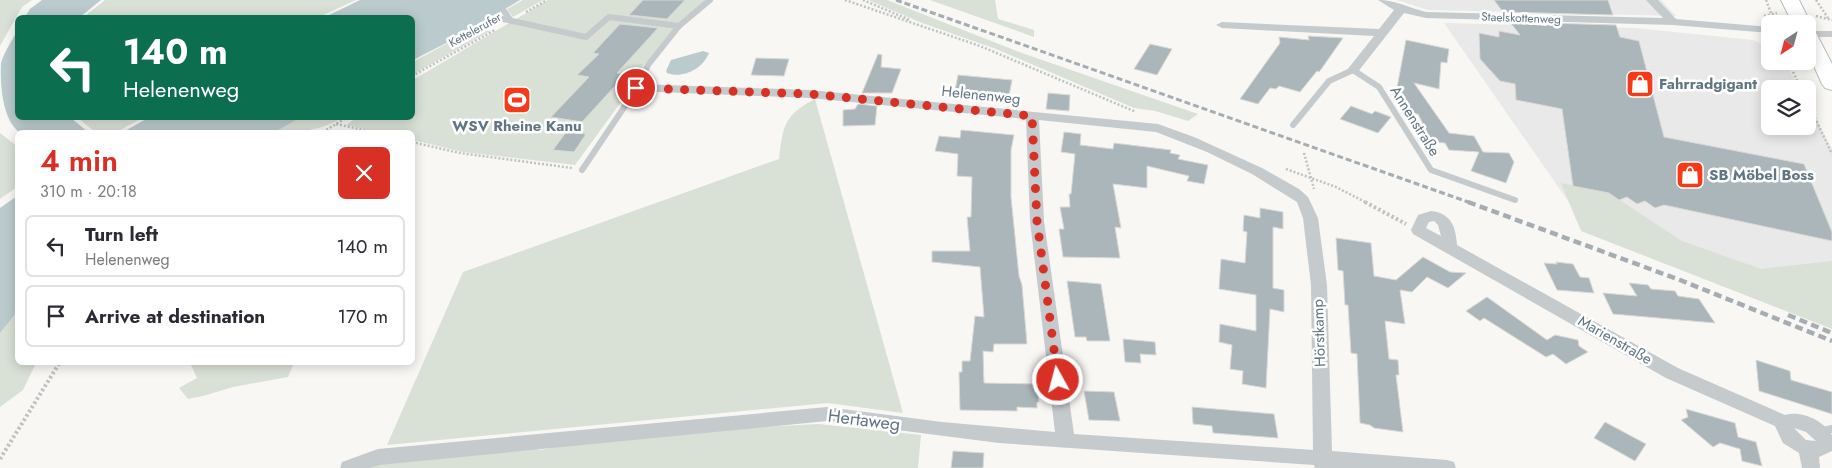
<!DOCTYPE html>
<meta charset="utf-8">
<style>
body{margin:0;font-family:Jost,sans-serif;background:#f2f2f3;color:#2b2b33;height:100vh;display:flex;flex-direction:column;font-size:19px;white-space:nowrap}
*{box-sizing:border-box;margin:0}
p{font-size:16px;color:#7c7c81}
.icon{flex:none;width:28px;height:28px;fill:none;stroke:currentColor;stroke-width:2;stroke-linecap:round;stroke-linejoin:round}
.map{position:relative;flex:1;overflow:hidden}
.sheet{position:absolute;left:15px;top:130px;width:400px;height:235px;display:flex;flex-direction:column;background:#fff;border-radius:8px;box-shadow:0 2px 12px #0003}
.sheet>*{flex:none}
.guide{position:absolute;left:15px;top:15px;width:400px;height:105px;border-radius:8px;box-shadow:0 2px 12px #0003;background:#0b6e4f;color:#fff;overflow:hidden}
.needle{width:32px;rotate:216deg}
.buttons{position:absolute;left:1761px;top:15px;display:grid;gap:10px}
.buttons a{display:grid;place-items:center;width:55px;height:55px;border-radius:8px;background:#fff;box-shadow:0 2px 12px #0003;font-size:25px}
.pin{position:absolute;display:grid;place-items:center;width:42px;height:42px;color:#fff;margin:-21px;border:2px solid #fff;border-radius:50%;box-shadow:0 1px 5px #0007}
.me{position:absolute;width:55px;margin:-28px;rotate:353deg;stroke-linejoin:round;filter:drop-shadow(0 0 4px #0008)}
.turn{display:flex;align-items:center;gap:18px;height:105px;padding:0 25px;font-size:22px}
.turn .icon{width:65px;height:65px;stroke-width:2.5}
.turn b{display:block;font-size:35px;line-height:42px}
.round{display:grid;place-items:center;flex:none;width:52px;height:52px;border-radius:8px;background:#f2f2f3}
.head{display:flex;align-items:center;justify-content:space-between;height:85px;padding:0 25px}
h1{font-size:30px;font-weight:600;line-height:38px;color:#d93025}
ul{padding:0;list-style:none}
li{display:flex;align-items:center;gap:15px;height:62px;margin:0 10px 8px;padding:0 15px;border:2px solid #e1e1e2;border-radius:8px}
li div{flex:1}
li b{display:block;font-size:19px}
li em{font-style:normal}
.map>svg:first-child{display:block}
.built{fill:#e8e9e8}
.green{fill:#d9e0d5}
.water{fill:#bbcacd}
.building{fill:#abb6ba;stroke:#d9d9d7}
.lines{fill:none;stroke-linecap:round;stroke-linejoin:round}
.primary-casing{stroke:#b8bdc0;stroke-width:2}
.path-far1{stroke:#bec2c3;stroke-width:2.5;stroke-dasharray:2 2;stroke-linecap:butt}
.path{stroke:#bec2c3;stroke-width:4;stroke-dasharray:2.5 2.5;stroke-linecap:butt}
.lane-far1{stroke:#c5cacd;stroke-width:6}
.lane{stroke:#c5cacd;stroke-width:8}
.street{fill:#c5cacd;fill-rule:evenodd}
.primary{fill:#fff;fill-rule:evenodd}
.rail-far1{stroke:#a5adb2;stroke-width:3;stroke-dasharray:6 3;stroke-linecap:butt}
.rail{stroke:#a5adb2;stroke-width:4.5;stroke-dasharray:8 4.5;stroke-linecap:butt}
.route{stroke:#d93025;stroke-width:9;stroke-dasharray:0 16.2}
.labels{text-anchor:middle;stroke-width:5;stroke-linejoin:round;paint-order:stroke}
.far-street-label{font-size:12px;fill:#607682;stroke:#fff}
.poi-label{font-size:15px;font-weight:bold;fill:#607682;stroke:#fff;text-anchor:start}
.street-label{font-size:15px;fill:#607682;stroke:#fff}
.near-street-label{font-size:18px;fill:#607682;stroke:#fff}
</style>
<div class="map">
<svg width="1832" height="468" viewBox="0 0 1832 468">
<rect width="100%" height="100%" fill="#f8f7f4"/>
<g class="built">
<polygon points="1397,0 1661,0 1676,16 1428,10"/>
<polygon points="1444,23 1635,28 1753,40 1770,47 1770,61 1785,61 1799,89 1770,89 1770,126 1808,126 1808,104 1832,149 1832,327 1589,231"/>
</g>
<g class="green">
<polygon points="0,0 32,0 22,7 0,46"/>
<polygon points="105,0 356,0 319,17 84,17"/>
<polygon points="523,0 543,0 513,17 507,9"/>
<polygon points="548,0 708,0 681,23 643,66 635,83 575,165 463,152 413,140 412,132 379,132 346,125 356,118 412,118 413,80"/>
<polygon points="868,0 887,0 1019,52 1198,114 1188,121 1155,111 1134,108 996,49 922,23"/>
<polygon points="930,0 995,0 998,19 1034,30 1034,37"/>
<polygon points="475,28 490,31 413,74 413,62"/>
<path d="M815,99L903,413L828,403L387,445L463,272L779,159C783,126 784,115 815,99Z"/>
<polygon points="78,118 142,118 117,132 95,132"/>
<path d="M300,118H342C322,130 298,133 275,132Z"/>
<polygon points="0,133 18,147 17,187 0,199"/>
<polygon points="1561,183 1609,193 1682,241 1761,269 1832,261 1832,329 1581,231"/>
<polygon points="17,312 18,362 36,363 23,390 0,407 0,333"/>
<polygon points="190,363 294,363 288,377 233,387 203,396 188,399 179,388 197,378"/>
<polygon points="818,424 921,435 918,468 364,468 377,464 522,446 541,450 572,443 709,430"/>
</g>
<g class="water">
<polygon points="42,0 101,0 80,17 25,17 30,9"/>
<polygon points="360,0 520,0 456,38 413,60 412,18 323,18"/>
<path d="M17,31L18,118H71L88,132H19C2,119 0,83 1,63C4,52 12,41 17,31Z"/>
<path d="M703,51L709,53C703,69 682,79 667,73L666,71L671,60Z"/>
<polygon points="148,118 300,118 275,132 123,132"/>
<polygon points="17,196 17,312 0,333 0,208"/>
</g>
<g class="building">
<polygon points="643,0 685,0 667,19 629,15"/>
<polygon points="1494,0 1608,0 1613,15 1503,12"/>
<polygon points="1510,22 1616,25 1620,37 1639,41 1664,137 1804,164 1832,232 1832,241 1664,205 1655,208 1645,201 1637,204 1627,197 1619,200 1609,193 1573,186 1562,109 1516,100 1515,84 1500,81 1480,59 1479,33 1499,37 1499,31 1520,35"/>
<polygon points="620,24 658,28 617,73 626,74 582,122 551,117 589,77 577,75 599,54 593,53"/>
<polygon points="1308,36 1343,38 1322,68 1319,72 1317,71 1300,92 1279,86 1276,89 1270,88 1258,104 1240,99 1280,43 1279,37 1309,40"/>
<polygon points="1406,40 1449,49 1447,63 1441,62 1439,89 1414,83 1449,133 1474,136 1483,152 1509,153 1514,162 1506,183 1471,171 1479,152 1449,150 1445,143 1432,142 1418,114 1411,114 1396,93"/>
<polygon points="1150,44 1172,49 1157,75 1134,69"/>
<polygon points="878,54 882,55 881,67 901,69 892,93 862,93"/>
<polygon points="756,58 789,59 784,76 751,75"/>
<polygon points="958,75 1012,80 1009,96 997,94 995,102 964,100 966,92 955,91"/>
<polygon points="1048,93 1070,95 1069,111 1046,109"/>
<polygon points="858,104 877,106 875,125 843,126 843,110 855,109"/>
<polygon points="1351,106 1372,114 1375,111 1391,117 1378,133 1340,119"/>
<polygon points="961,130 1014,135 1011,150 1011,197 1019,276 1022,285 1027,344 994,344 993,352 983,351 984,383 1037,384 1039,402 1037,402 1037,408 1017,407 1017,411 960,410 959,372 962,372 962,361 970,361 975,316 984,317 980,267 932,262 932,251 970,251 967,217 971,217 972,177 957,176 958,154 935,151 939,136 960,138"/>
<polygon points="566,132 586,134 574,152 553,150"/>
<polygon points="1064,132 1081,134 1080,145 1113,149 1114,143 1171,150 1170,153 1180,155 1178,159 1208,165 1204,184 1187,181 1189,176 1147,166 1147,188 1113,184 1121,228 1115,227 1120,258 1063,257 1059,229 1064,229 1060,207 1070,207 1069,194 1071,194 1075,154 1061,152"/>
<polygon points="1260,208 1283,212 1283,229 1273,227 1273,288 1284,290 1284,312 1270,309 1266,388 1242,384 1243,371 1230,369 1232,345 1219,342 1220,324 1256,331 1256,295 1219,289 1221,259 1245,263 1247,232 1243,231 1244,215 1260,218"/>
<polygon points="1336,238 1371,243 1374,276 1396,280 1423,257 1450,272 1466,273 1448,288 1427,277 1412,292 1400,290 1405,324 1385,321 1389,359 1398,360 1399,375 1396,375 1403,432 1374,428 1370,425 1360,423 1357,354 1351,353 1348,305 1345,305 1343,271 1338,270"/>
<polygon points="1556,262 1573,264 1580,277 1589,278 1594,293 1557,290 1544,263 1557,264"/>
<polygon points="1067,281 1101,284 1110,341 1087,341 1086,337 1075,337"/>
<polygon points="1629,283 1648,285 1651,289 1675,291 1678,296 1699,299 1715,323 1613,314 1603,293 1637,296"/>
<polygon points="1487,297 1547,340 1555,335 1578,340 1579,346 1588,352 1566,364 1553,354 1546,357 1484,318 1480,321 1466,311"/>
<polygon points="1123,339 1155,342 1156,355 1140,354 1141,363 1125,362"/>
<polygon points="1756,360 1790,371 1791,380 1832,392 1832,414 1759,391"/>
<polygon points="1084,391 1114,392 1120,421 1089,420"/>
<polygon points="1192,407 1274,414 1278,438 1213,433 1212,426 1193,424"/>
<polygon points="1686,409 1735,423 1738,437 1756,442 1762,466 1742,461 1740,449 1720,443 1713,447 1681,420 1688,417"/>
<polygon points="1605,422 1646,444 1635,461 1594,438"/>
<polygon points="953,451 984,453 983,468 951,468"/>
</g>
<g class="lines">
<defs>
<g id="primary">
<polygon points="1781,0 1799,0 1811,24 1808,28 1808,24 1793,24"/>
<polygon points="1808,29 1815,31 1817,35 1832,64 1832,90 1825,88 1822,84 1808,53"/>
</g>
</defs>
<use href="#primary" class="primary-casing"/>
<g class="path-far1">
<polyline points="845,0 980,46 1136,112"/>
<polyline points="863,0 910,20"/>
<polyline points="1766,0 1771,13"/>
<polyline points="1816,0 1828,18"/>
<polyline points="526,12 547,0"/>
<polyline points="1764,16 1777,13"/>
<polyline points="1816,16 1832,20"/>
<polyline points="1788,61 1801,89"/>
<polyline points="412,76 495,30"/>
<polyline points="1808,103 1832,154"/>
<polyline points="336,124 373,132"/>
<polyline points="323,132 346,118"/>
<polyline points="412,142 460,153 572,168"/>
<polyline points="1304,153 1314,189"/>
<polyline points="1286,169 1336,187 1367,203"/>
</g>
<g class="path">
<polyline points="1365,202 1406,224"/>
<polyline points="0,459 60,362"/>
</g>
<g class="lane-far1">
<polyline points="504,11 511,21"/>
<polyline points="494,17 586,37 609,17 679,26"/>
<polyline points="1293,125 1329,81 1353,70 1379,87 1431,170 1515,200"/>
<polyline points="582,170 637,88 648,65 679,26 710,0"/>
</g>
<polyline class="lane" points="1820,432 1832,429"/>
<g class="street">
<path d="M1378,0C1395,0 1410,8 1426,12L1663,18L1646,0H1658L1676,19L1770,27V33L1673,25L1426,18L1404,13L1357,73L1353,74L1347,70L1374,36L1222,28L1216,25L1222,22L1379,29L1394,10Z"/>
<rect x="1808" y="31" width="24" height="6"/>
<path d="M637,84L810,90L1158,124L1194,137L1262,168L1299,189L1308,197L1318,218L1327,285L1332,451L1447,460L1454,462L1456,468H1315L1314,465L999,443L827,421L379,465L370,468H340L342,462L378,449L827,407L942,422L1055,432L1030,221L1026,119L810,98L633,91L631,88L633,85ZM1039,120L1156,132L1207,152L1252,174L1297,202L1303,218L1311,285L1313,450L1074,434L1044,221Z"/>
<path d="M1431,211C1451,213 1456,227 1457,245L1678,368L1785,415C1802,410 1824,421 1832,435V451L1819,457L1820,468H1802L1799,453L1783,443L1775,426L1666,378L1413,234L1411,230L1418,215ZM1434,221L1438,225L1441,236L1426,228L1429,222ZM1794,428L1806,432L1816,441L1806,440Z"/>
</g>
<use href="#primary" class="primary"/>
<polyline class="rail-far1" points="896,0 1471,203"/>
<g class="rail">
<polyline points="1468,202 1680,280 1832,341"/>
<polyline points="1788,315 1832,333"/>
</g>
</g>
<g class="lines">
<polyline class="route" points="636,88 810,94 1032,116 1037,221 1058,380"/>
</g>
<defs>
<symbol id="shop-square" viewBox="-11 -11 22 22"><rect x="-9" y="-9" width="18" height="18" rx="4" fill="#f43a18" stroke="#fff"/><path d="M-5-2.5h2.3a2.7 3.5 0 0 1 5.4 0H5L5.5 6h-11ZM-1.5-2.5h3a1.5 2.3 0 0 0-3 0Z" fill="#fff"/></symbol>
<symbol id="stadium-square" viewBox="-11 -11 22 22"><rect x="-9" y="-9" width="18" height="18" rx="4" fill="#f43a18" stroke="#fff"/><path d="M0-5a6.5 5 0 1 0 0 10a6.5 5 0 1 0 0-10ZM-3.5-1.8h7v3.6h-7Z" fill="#fff"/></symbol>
</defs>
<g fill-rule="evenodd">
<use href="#shop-square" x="1624" y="68" width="32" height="32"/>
<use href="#stadium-square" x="501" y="84" width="32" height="32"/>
<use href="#shop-square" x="1674" y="159" width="32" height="32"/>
</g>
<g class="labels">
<g class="far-street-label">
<text transform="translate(1521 18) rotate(2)" y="4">Staelskottenweg</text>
<text transform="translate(475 30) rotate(-29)" y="4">Kettelerufer</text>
</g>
<g class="poi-label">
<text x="1659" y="89">Fahrradgigant</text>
<text x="517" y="131" text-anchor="middle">WSV Rheine Kanu</text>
<text x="1709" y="180">SB Möbel Boss</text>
</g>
<g class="street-label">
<text transform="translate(981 95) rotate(6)" y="5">Helenenweg</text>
<text transform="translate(1415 121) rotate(58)" y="5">Annenstraße</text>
<text transform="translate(1319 333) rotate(-92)" y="5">Hörstkamp</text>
<text transform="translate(1615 340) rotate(30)" y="5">Marienstraße</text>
</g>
<g class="near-street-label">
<text transform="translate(864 420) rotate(7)" y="6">Hertaweg</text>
</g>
</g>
</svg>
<div class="buttons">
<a><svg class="needle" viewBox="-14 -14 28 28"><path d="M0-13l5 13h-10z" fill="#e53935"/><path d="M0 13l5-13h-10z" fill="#7c7c81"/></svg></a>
<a><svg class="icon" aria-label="layers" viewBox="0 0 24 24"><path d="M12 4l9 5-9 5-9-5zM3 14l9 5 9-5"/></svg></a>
</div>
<div class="pin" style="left:636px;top:88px;background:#d93025"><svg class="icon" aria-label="arrive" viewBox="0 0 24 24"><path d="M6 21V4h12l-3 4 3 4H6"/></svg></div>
<svg class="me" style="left:1058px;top:380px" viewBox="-20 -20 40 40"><circle r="17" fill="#d93025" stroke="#fff" stroke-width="3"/><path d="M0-11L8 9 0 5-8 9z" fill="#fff"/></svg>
<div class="guide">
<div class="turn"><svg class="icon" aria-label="left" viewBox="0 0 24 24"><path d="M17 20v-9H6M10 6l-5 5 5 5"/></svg><div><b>140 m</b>Helenenweg</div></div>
</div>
<section class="sheet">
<div class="head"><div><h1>4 min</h1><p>310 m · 20:18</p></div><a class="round" style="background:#d93025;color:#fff"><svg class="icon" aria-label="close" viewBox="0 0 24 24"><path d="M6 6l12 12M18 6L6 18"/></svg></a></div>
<ul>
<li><svg class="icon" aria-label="left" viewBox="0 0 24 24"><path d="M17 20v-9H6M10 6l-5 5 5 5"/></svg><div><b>Turn left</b><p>Helenenweg</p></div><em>140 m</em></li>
<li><svg class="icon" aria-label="arrive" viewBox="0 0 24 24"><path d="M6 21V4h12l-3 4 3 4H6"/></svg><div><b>Arrive at destination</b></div><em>170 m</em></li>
</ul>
</section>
</div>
